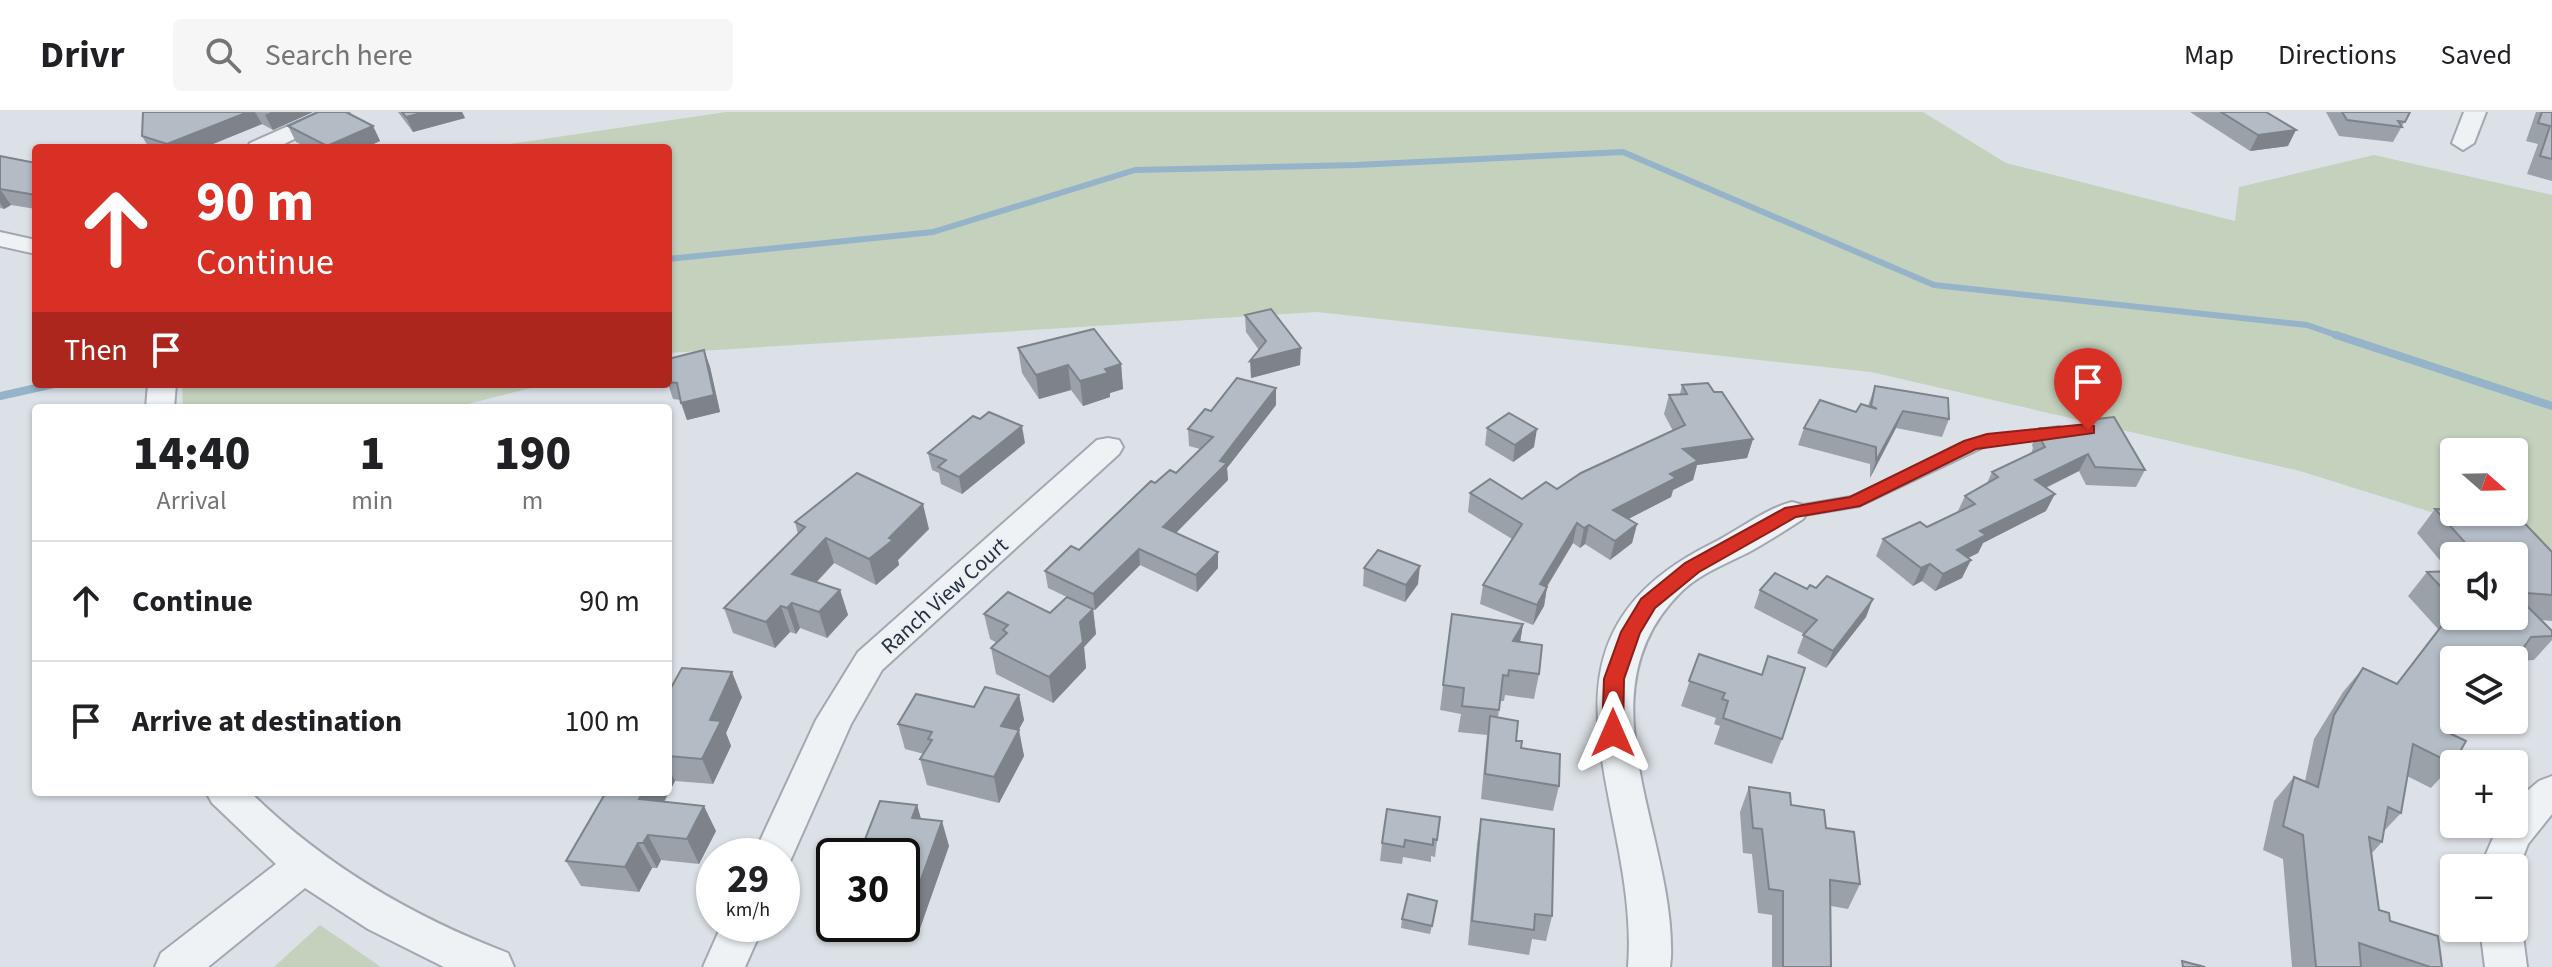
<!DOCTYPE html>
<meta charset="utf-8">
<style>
body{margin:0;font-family:"Source Sans 3",sans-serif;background:#f6f6f6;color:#202124;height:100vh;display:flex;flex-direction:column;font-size:30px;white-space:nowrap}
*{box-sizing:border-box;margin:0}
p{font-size:26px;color:#757577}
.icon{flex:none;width:44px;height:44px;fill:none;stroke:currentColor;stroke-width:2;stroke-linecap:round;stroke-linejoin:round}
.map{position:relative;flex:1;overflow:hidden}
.sheet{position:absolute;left:32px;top:292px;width:640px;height:392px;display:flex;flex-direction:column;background:#fff;border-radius:8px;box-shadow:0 2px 6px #0004}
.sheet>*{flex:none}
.top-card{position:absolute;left:32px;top:32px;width:640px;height:244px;border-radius:8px;box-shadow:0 2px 6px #0004;background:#d93025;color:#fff;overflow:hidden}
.needle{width:52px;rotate:110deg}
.fabs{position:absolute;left:2440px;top:326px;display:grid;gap:16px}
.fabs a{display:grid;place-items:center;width:88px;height:88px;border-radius:8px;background:#fff;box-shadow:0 2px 6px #0004;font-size:40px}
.speed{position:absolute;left:696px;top:726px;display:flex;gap:16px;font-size:40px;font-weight:700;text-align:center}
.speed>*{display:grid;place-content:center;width:104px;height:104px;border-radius:50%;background:#fff;box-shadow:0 2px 6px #0004;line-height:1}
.speed small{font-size:20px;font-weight:400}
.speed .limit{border:4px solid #111;border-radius:12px;background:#fff;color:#111}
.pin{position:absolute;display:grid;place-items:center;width:68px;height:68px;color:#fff;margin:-82px -34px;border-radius:50% 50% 50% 0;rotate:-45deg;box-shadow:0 0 8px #0007}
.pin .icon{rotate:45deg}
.me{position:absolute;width:88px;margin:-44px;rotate:0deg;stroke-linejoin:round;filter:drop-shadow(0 0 6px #0008)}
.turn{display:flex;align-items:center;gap:28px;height:168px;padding:0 32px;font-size:36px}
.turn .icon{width:104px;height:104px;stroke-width:2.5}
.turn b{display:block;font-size:56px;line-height:68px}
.then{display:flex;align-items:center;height:76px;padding:0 32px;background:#0003;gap:16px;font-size:30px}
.eta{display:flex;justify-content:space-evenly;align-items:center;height:136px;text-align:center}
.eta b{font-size:48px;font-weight:800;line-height:56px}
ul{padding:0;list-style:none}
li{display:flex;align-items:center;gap:24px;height:120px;padding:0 32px;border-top:2px solid #e0e0e0}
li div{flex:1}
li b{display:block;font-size:30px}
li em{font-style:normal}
header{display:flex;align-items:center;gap:48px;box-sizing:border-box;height:112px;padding:0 40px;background:#fff;border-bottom:2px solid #e0e0e0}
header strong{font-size:38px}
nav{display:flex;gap:44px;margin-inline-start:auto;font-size:28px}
.search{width:560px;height:72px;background:#f6f6f6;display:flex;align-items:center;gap:20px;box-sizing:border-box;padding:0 28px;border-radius:8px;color:#757577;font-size:30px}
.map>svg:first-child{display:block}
.green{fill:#c4d1bd;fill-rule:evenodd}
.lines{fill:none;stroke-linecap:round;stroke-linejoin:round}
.stream-far1{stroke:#95b3c9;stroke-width:6}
.stream{stroke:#95b3c9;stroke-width:8}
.service-casing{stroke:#a1a8b1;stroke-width:4}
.minor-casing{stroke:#a1a8b1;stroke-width:4}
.service{fill:#eff2f5;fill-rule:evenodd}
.minor{fill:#eff2f5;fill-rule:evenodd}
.wall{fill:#9aa1a9;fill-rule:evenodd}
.shaded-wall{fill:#7d8389}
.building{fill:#b3bbc4;stroke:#7d8389;stroke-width:2}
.route{fill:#d93025;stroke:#8d1f18;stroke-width:2}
.labels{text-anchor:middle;stroke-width:6;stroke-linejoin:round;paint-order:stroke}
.street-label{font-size:22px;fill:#25303e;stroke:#ebf0f5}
</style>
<header>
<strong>Drivr</strong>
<div class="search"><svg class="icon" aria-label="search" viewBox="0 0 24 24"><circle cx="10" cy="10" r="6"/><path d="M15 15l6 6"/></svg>Search here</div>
<nav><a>Map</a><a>Directions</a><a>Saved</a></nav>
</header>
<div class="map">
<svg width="2552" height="855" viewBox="0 0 2552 855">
<rect width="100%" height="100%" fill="#dce1e7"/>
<g class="green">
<path d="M726,0H1923L2006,51L2235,109L2239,75L2374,43L2552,83V438L2300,359L1871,260L1317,200L668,241V36H482ZM2454,340H2514V400H2454Z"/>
<polygon points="182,272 547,272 452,296 183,296"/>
<polygon points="320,813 381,855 274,855"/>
</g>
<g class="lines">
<polyline class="stream-far1" points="668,147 933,120 1135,58 1356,53 1623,40 1934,173 2307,213 2342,225"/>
<g class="stream">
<polyline points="2336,223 2552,294"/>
<polyline points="0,284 54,272"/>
</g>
<defs>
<polygon id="service" points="2059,315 2066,320 2064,323 1990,332 1859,394 1792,405 1784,400 1792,395 1851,385 1982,325"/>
<g id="minor">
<polygon points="320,0 349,0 276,36 247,36 250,31"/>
<polygon points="2464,0 2486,0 2474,31 2463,38 2452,31"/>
<polygon points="0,120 36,128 36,142 0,134"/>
<polygon points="148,272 176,272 174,296 146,296"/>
<polygon points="1108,326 1119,328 1123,335 1119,342 882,558 851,612 787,756 782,758 782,744 753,744 816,608 858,540 1097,328"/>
<path d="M1792,390L1803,393L1808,400L1803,407C1786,418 1769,429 1751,439C1728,451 1701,461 1682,479C1577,581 1675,720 1671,845L1670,855H1628C1641,691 1509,533 1711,432C1738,419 1764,397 1792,390Z"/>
<polygon points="2552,664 2552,702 2528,732 2514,768 2514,756 2480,756 2499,712 2514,712 2514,690 2539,669"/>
<path d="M206,680H250C324,753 411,804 508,841L514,855H444L368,817L305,776L208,855H155L161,841L276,752L212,691Z"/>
<polygon points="2514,802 2522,816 2527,855 2485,855 2480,816 2514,816"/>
<polygon points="722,812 764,812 745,855 703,855"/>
</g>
</defs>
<use href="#service" class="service-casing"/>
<use href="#minor" class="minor-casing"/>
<use href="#service" class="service"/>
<use href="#minor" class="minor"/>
</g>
<g class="wall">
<polygon points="143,0 313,0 273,18 262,12 203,36 149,36 142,24"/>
<polygon points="398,0 462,0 465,6 413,20"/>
<polygon points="2190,0 2266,0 2288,34 2250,39"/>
<polygon points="2326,0 2410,0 2393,30 2339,24"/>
<polygon points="2536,0 2552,0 2552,69 2527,62 2538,32 2526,29"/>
<polygon points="288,14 373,14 380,29 365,36 308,36 296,30"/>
<polygon points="0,44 36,51 36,97 11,93 4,97 0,96"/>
<polygon points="1245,203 1300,253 1251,266 1259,238 1246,220"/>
<polygon points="1018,236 1121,252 1123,277 1110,281 1110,285 1083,294 1071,278 1039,287 1022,261"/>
<polygon points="704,238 710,255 720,300 687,308 681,288 673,287 668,272 668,247"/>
<polygon points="1682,273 1714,280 1753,327 1747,346 1697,353 1693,368 1673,378 1671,385 1628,407 1637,412 1632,431 1610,448 1585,432 1580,436 1573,431 1547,475 1544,494 1533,513 1480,492 1483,473 1512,427 1468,400 1470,381 1522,387 1557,377 1673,319 1664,302 1669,283 1680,282"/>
<polygon points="1875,274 1949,307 1942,325 1896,316 1870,366 1870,352 1798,333 1804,316 1856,300 1868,294"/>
<polygon points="1276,293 1227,356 1228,368 1176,421 1218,456 1197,480 1140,453 1095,498 1093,497 1096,522 1084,535 1086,556 1053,591 996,562 991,536 997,531 990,527 984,502 1050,501 1067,485 1048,476 1045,459 1079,438 1155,371 1176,361 1200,337 1189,334 1188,317"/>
<polygon points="2088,308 2145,358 2136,375 2086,373 2079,359 2046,376 2046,399 1983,431 1978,441 1968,446 1962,466 1935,479 1922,469 1913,474 1876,444 1883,427 1927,415 1957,401 1965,384 1987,371 1992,360 2031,342 2033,336 2032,333 2040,316 2083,317"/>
<polygon points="1487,316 1534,335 1513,350 1485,333"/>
<polygon points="1025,331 962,382 941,372 939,361 932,358 928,341"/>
<path d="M2435,397L2552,440V509L2541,508L2552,519V528L2534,548L2514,549L2454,548L2445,619L2453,652L2431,676L2407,664L2401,701L2383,720L2382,730L2372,741L2379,798L2390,809L2442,855H2292L2283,747L2263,738L2274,689L2294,665L2305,669L2314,627L2343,580L2363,556L2396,572L2438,517L2408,484L2427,460L2449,459L2417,421ZM2454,444H2514L2454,504Z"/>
<polygon points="795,410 929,417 898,448 899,453 876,473 834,451 817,470 840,478 848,503 827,526 800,516 796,522 790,520 775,536 733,521 724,496 798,422"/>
<polygon points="1364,456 1418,472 1405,490 1363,474"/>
<polygon points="1807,477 1866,505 1826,556 1797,541 1804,522 1754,496 1760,478"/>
<polygon points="1452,502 1523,512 1520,530 1539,562 1534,587 1505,583 1504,589 1500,589 1498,606 1521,636 1559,674 1553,699 1481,687 1487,623 1458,620 1461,602 1440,598"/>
<polygon points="1699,542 1782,627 1772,652 1714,632 1720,614 1714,612 1716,606 1681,594"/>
<polygon points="668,581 742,585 726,621 731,634 713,672 675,669 664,690 716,719 699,752 661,748 657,756 652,756 639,780 581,774 566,749 668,680"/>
<polygon points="1019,583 1024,608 1018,618 1024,644 999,691 927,673 920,647 924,642 905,637 898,612 974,595"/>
<polygon points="1749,675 1791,693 1826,716 1860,772 1848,797 1831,794 1831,855 1772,855 1772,803 1758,801 1752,742 1743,741 1740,700"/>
<polygon points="917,693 921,707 949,734 918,822 863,816 862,812 902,812 902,744 868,744 864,730"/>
<polygon points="1440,705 1435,745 1431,744 1431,750 1403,745 1402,752 1380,749 1382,731"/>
<polygon points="1481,707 1552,804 1546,829 1532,827 1529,843 1468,833 1477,732"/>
<polygon points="1436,797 1430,822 1401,816 1402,807"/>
</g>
<g class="shaded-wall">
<polygon points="248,0 255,0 262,12 203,36 169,36 167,32"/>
<polygon points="271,0 313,0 273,18 265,3"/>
<polygon points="425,0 462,0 465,6 413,20 406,5"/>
<polygon points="373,14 380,29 365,36 328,36 327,34"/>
<polygon points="2296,18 2288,34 2250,39 2258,23"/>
<polygon points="0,77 11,93 4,97 0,91"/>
<polygon points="1301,236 1300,253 1251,266 1250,249"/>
<polygon points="704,238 710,255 720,300 687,308 681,291"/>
<polygon points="1121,252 1123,277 1110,281 1110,285 1083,294 1080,269 1105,257"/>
<polygon points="1068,253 1071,278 1039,287 1036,263"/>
<polygon points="1276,276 1276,293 1227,356 1228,368 1165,432 1163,415 1220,349"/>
<polygon points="1903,299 1896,316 1870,366 1876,349"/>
<polygon points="1022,314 1025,331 962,382 959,365"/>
<polygon points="1537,317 1534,335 1513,350 1515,333"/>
<polygon points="1753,327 1747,346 1697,353 1693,368 1673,378 1671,385 1609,417 1613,398 1670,362 1683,337"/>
<polygon points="2088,342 2079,359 2026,385 2035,368"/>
<polygon points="2055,382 2046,399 1983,431 1978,441 1949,455 1957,438 1980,419"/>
<polygon points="923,392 929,417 898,448 899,453 876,473 869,447"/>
<polygon points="1577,411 1573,431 1536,492 1540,472"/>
<polygon points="1637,412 1632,431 1610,448 1615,429"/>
<polygon points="1589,413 1585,432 1580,436 1584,416"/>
<polygon points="826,426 834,451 800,487 792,462"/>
<polygon points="1139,437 1140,453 1095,498 1093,482"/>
<polygon points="1218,440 1218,456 1197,480 1196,463"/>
<polygon points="1971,448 1962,466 1935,479 1943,462"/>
<polygon points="1930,452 1922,469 1913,474 1921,456"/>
<polygon points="1420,454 1418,472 1405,490 1406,473"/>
<polygon points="1547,475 1544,494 1533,513 1537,493"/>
<polygon points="840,478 848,503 827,526 819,500"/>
<polygon points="1873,487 1866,505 1826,556 1833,539"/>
<polygon points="792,491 800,516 796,522 787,496"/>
<polygon points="781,494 790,520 775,536 766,510"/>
<polygon points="1093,497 1096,522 1084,535 1086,556 1053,591 1049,565 1080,510"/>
<polygon points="1523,512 1519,537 1513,529"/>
<polygon points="732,560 742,585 726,621 731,634 713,672 702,647 710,608"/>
<polygon points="1019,583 1024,608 1007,640 1001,614"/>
<polygon points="1019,618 1024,644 999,691 994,665"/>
<polygon points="668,654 675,669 652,712 639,687 643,680 668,680"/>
<polygon points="917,693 924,718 912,706"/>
<polygon points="704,694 716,719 699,752 687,727"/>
<polygon points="942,709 949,734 918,822 910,798"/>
<polygon points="648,723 661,748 657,756 643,731"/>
<polygon points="638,731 652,756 639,780 625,755"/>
</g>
<g class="building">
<polygon points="143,0 248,0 167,32 142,24"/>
<polygon points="318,0 346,0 373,14 327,34 288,14"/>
<polygon points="402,0 425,0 406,5"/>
<polygon points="2221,0 2266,0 2296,18 2258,23"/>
<polygon points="2342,0 2410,0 2405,10 2398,9 2402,15 2347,8"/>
<polygon points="2542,0 2552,0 2552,47 2540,44 2550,14 2538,11"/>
<polygon points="0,44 36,51 36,83 0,77"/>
<polygon points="1271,197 1301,236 1250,249 1266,229 1245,203"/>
<polygon points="1094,217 1121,252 1105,257 1108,261 1080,269 1068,253 1036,263 1018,236"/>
<polygon points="704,238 714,283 681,291 677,271 668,270 668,247"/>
<polygon points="1237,266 1276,276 1220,349 1227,351 1163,415 1218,440 1196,463 1139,437 1093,482 1045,459 1071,434 1079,438 1151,369 1155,371 1170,358 1176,361 1213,325 1188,317 1205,297 1211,299"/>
<polygon points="1708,271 1714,280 1722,280 1753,327 1683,337 1698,349 1670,362 1676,366 1613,398 1637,412 1615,429 1589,413 1584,416 1577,411 1540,472 1547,475 1537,493 1483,473 1522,412 1470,381 1490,367 1522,387 1546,370 1557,377 1581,361 1685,313 1669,283 1687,282 1682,273"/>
<polygon points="1875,274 1948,286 1949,307 1903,299 1876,349 1876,335 1804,316 1820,288 1856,300 1861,292 1877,297 1871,294"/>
<polygon points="989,300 1022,314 959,365 938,355 946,348 928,341 973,304 980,307"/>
<polygon points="1509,301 1537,317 1515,333 1487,316"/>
<polygon points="2114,305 2145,358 2095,355 2088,342 2035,368 2055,382 1980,419 1986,423 1957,438 1971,448 1943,462 1930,452 1921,456 1883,427 1920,410 1927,415 1975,392 1965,384 1998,365 1992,360 2045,335 2039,324 2044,324 2040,316 2093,318 2088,308"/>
<polygon points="857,361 923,392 889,426 893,428 869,447 826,426 792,462 840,478 819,500 792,491 787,496 781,494 766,510 724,496 805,415 795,410"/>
<polygon points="2435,397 2454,398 2454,400 2514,400 2552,440 2552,483 2514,480 2514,444 2477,444"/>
<polygon points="1378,438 1420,454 1406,473 1364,456"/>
<polygon points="2454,459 2454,489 2427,460"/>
<polygon points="1775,461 1807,477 1810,473 1816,476 1827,464 1873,487 1833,539 1803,523 1817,508 1760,478"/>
<polygon points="1008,480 1050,501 1067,485 1093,497 1080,510 1083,530 1049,565 991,536 1007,521 1003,518 1008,513 984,502"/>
<polygon points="2514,481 2552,519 2552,524 2531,525 2514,549 2514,548 2454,548 2454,606 2445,619 2466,629 2453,652 2413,632 2401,701 2388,695 2382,730 2369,725 2379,798 2389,801 2390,809 2438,824 2442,855 2430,855 2359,831 2361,855 2316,855 2303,723 2283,714 2294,665 2318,675 2334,603 2363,556 2397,572 2454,498 2454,504 2514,504"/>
<polygon points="1452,502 1523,512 1513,529 1542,533 1539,562 1509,558 1508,564 1503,563 1499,598 1462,594 1464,576 1443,573"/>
<polygon points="1699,542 1762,563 1768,544 1805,556 1782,627 1723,606 1728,589 1722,587 1725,581 1689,569"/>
<polygon points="682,556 732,560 710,608 721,609 702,647 668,644 668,581"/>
<polygon points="985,575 1019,583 1001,614 1019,618 994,665 920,647 932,628 928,627 932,620 898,612 916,582 974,595"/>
<polygon points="1490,604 1518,609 1516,629 1522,629 1521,636 1560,642 1559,674 1485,662"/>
<polygon points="1749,675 1790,681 1791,693 1824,698 1826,716 1854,720 1860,772 1830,768 1831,855 1783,855 1783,779 1769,777 1762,717 1753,716"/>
<polygon points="606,680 643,680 639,687 704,694 687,727 648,723 643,731 638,731 625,755 566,749"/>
<polygon points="880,689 917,693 912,706 942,709 910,798 902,797 902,744 868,744 874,731 864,730"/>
<polygon points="1387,697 1440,705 1437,728 1433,727 1433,733 1405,728 1404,735 1382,731"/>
<polygon points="1481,707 1554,717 1552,804 1535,802 1534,818 1472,809"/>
<polygon points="1408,782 1437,789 1432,814 1402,807"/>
<polygon points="2182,849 2205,855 2183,855"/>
</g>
<polygon class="route" points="2088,312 2094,314 2094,321 1976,337 1860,394 1796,405 1699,460 1655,496 1640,521 1624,567 1623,621 1620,627 1605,627 1602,621 1604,567 1621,520 1641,487 1685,451 1785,396 1850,385 1964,329 1987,322"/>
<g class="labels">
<g class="street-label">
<text transform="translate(944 483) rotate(-42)" y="8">Ranch View Court</text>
</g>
</g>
</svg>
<div class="fabs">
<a><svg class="needle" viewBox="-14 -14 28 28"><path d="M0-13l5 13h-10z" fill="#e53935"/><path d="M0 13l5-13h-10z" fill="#757577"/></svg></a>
<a><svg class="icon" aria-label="sound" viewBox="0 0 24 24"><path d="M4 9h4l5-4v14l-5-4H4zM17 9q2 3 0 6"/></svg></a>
<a><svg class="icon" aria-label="layers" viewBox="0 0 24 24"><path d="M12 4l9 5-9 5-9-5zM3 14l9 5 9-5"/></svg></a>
<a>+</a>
<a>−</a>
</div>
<div class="speed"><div>29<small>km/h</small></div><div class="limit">30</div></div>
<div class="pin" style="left:2088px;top:318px;background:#d93025"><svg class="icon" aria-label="arrive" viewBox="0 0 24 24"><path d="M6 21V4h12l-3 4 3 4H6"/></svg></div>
<svg class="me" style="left:1613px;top:621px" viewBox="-20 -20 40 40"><path d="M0-17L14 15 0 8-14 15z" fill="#d93025" stroke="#fff" stroke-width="4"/></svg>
<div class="top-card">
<div class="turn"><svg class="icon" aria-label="ahead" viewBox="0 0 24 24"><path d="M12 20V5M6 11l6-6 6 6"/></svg><div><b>90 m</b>Continue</div></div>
<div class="then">Then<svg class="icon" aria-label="arrive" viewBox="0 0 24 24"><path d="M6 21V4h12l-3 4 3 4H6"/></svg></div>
</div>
<section class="sheet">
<div class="eta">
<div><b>14:40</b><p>Arrival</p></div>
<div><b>1</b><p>min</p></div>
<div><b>190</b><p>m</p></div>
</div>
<ul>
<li><svg class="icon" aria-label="ahead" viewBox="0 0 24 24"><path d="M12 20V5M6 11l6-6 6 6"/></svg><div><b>Continue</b></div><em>90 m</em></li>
<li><svg class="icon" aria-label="arrive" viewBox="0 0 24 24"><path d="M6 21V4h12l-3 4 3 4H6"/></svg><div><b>Arrive at destination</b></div><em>100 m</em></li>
</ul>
</section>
</div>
